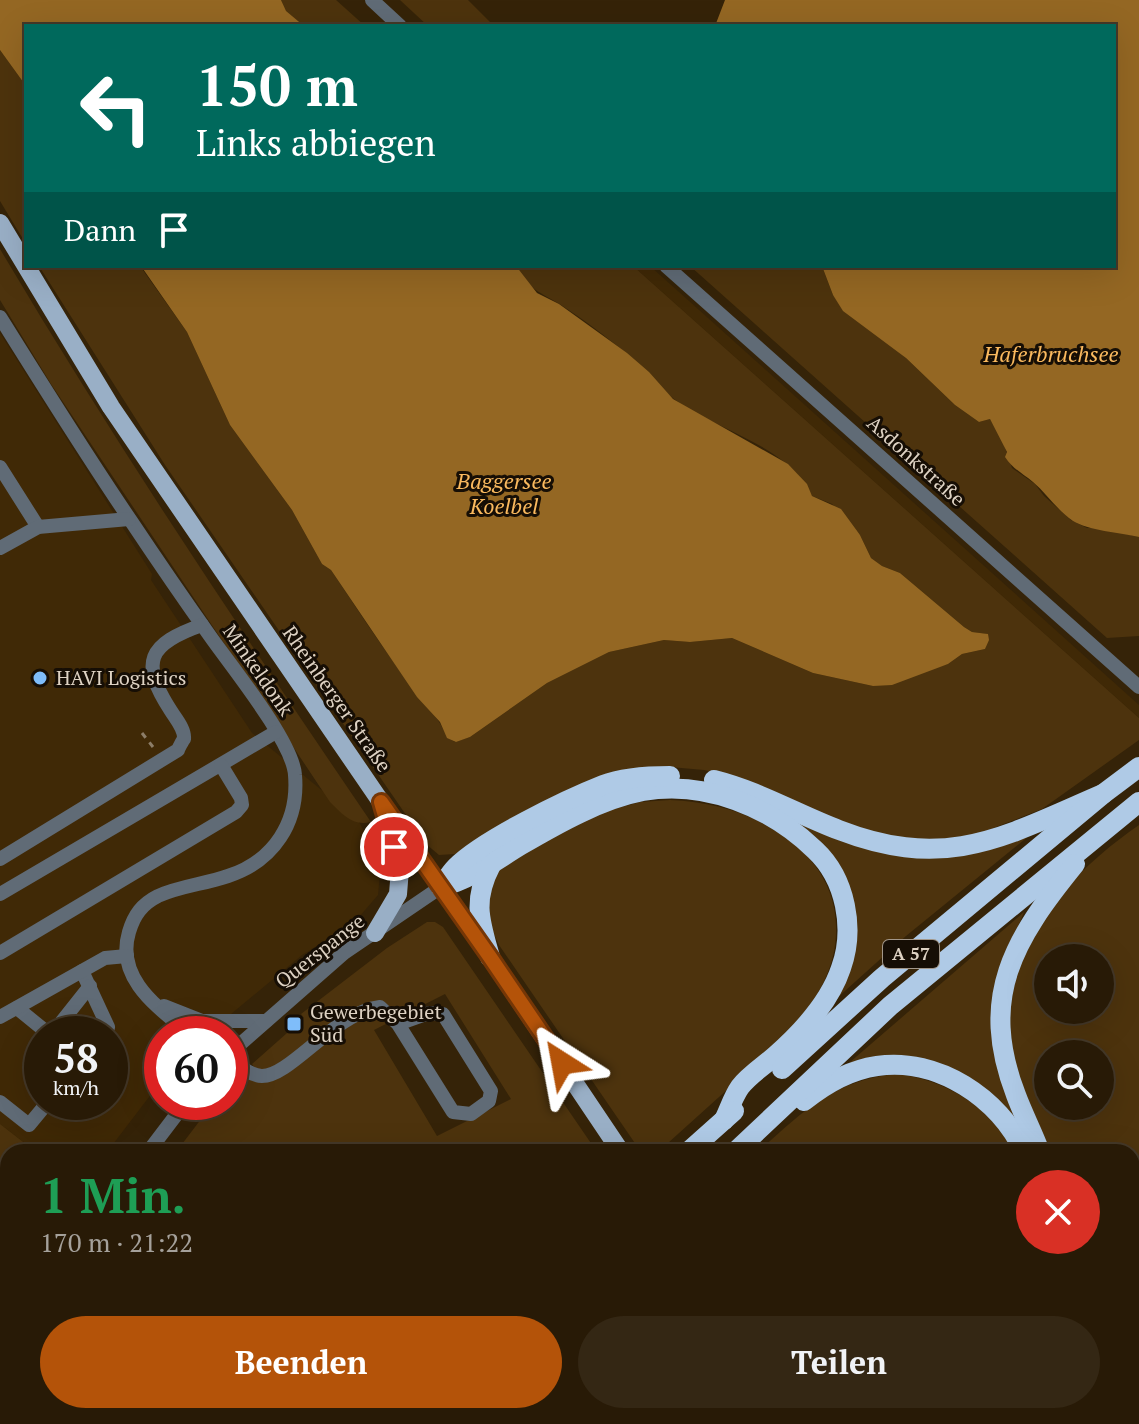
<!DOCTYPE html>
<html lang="de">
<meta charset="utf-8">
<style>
body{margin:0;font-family:"PT Serif",serif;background:#342714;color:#f1f3f6;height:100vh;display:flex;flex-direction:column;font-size:30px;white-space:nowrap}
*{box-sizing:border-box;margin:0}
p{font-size:26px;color:#a5a19b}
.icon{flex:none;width:44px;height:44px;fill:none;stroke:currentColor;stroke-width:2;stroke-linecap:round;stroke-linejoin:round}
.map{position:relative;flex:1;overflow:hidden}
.drawer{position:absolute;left:0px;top:1144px;width:1140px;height:280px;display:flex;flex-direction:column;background:#281a06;border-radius:24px 24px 0 0;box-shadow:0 8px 32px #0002,0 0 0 2px #443828}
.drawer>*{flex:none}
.guide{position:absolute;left:24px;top:24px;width:1092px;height:244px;border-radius:0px;box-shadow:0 8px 32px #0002,0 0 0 2px #443828;background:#00695c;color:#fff;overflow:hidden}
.tools{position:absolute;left:1034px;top:944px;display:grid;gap:16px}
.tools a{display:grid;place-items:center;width:80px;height:80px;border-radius:50%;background:#281a06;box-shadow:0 8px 32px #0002,0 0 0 2px #443828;font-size:40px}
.speed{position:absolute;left:24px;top:1016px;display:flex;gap:16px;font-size:40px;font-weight:700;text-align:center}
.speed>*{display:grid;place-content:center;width:104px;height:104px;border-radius:50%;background:#281a06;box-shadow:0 8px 32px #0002,0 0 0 2px #443828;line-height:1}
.speed small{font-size:20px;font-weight:400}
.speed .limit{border:12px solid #d22;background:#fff;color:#111}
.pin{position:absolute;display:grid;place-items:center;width:68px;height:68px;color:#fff;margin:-34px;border:4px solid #fff;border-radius:50%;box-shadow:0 2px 8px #0007}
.me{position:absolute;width:88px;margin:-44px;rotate:326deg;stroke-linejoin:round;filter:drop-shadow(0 0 6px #0008)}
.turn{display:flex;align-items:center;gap:28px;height:168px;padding:0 40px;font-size:36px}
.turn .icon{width:104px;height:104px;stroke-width:2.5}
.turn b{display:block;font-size:56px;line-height:68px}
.then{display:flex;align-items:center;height:76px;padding:0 40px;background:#0003;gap:16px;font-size:30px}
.round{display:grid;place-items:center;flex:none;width:84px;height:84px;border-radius:42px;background:#342714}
.headline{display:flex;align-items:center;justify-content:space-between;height:136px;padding:0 40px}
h1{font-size:48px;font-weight:600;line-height:60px;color:#1e9e55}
.action{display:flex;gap:16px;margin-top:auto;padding:16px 40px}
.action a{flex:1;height:92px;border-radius:48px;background:#b45309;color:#fff;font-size:32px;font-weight:600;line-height:92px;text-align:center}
.action a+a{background:#342714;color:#f1f3f6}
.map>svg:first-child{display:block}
.built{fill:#402906;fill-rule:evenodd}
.green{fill:#4d330d;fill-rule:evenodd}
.water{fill:#946723}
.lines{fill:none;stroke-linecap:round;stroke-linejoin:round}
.canal{stroke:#946723;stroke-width:14}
.path{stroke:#8c7d68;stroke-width:3;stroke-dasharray:6 6;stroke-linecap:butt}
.minor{stroke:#606b76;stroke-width:14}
.major{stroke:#99afc6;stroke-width:18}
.highway{stroke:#afcae6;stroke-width:20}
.route-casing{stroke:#753606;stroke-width:20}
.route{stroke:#b45309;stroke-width:14}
.poi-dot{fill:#7fbdfa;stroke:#160e05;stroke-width:3}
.labels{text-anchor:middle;stroke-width:6;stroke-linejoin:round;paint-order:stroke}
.shield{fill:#160e05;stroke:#a2978a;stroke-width:2}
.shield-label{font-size:18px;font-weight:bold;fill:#ded2c3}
.street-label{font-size:20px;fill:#ded2c3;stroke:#160e05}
.poi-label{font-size:20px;fill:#ded2c3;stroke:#160e05;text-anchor:start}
.water-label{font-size:22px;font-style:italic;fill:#fab95e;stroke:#160e05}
</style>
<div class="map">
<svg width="1139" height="1424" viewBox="0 0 1139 1424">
<rect width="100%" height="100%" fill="#352308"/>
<g class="built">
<polygon points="633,266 650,266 1139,705 1139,718"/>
<path d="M0,333L152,574L151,580L252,733L358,820L381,864L378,895L353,924L302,955L207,1034H162V1080L107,1152H36L0,1124ZM42,1034H110V1102H42Z"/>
</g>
<g class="green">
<polygon points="281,0 336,0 365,26 304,26 285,11"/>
<polygon points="400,0 468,0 494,26 428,26"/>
<polygon points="0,50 26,86 26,244 0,201"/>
<path d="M0,249C116,445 243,634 371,822C353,827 342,814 330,802L51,384L0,300Z"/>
<path d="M39,266H140L187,332L230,425L292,510L322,564L331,570C365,621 398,671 437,719C444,728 444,736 455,742L470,737L547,683L609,652L664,640L690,642L732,638L813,673L873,686L948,664L962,654L985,649L987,634L972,632L964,627L900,573L882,566L871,558L860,535L832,504L812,496C789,445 716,431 674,399C657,387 643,366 625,352C605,336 583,319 561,305C538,291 531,291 516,266H633L1139,718V740L1042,809L978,834L946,841H915L858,829L736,777L704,770L670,767L544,804L455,854L439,855L426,844L165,465Z"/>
<polygon points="690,266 822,266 833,295 906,358 955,405 979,422 990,419 1002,439 1012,468 1035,484 1044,496 1071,520 1087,528 1101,528 1139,537 1139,636 1107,638"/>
<path d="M670,800C720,802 765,817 802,851C818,866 830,886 834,908C848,982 789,1034 739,1079C712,1103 685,1128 658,1152H641L499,945L487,920L491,879L506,862L600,813L640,802Z"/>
<polygon points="781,811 858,845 1030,835 906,936 836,999 851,914"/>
<path d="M1139,825V1424H970L981,1416H1132V1152H1049C1034,1117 1014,1080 1010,1042C1000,948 1068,874 1139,825ZM1048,958H1100V1010H1048ZM1048,1054H1100V1106H1048Z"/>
<polygon points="1024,912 1000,971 1019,1124 960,1077 842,1069"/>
<path d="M427,922H435L443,927L597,1152H176L214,1102H230V1085L254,1067L252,1064L304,1018L301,1014L387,948ZM445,994L511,1099L437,1136L374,1030Z"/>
<path d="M896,1074C945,1079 991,1107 1014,1152H758C802,1112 834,1080 896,1074Z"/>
<polygon points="0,1124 36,1152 8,1152 8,1220 0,1214"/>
<polygon points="0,1231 8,1238 8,1314 0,1324"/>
<polygon points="8,1408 8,1416 386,1416 378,1424 0,1424"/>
<polygon points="487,1416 777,1416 782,1424 478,1424"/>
<polygon points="820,1416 921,1416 907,1424 825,1424"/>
</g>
<g class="water">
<polygon points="0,0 281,0 286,11 304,26 26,26 26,86 0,50"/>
<path d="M725,0H1139V537C1121,533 1087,530 1073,521C1057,510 1047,494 1033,482C1022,473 1013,469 1005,457L1007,452L990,419L979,422L955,405L906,358L843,311L833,295L822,266H1114V26H715Z"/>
<polygon points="141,266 516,266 537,293 559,304 627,353 649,372 673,399 788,464 807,484 812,496 841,509 860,535 871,558 882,566 900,573 964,627 972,632 988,634 989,640 985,649 962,654 948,664 892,685 873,686 813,673 732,638 690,642 664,640 609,652 547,683 470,737 456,742 447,738 440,722 417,697 331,570 322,564 292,510 230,425 187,332"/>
</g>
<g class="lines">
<polyline class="canal" points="232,1416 240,1424"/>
<polyline class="path" points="142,733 153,747"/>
<g class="minor">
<polyline points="372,0 400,26"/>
<polyline points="666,266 1139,687"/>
<path d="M0,317C43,386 86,455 131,521C157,560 183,598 210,636C231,666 293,742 295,775C299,822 274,861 228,876C205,884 180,886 158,896C142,904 134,915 129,932C115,979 159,1008 190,1034"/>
<polyline points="0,467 38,527"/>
<polyline points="0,548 38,527 129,519"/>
<path d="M0,859L178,750C178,749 183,740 184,739C185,729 176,719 171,711C139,662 148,644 202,625"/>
<polyline points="0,894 276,732"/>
<polyline points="0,953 236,812 242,805 241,798 221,765"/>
<polyline points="82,971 108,1027 102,1034"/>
<polyline points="164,1006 202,1021 219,1034"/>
<polyline points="17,1008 49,1034"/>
<polyline points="0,1017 105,958 127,956"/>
<polyline points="202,1021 266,1021"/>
<polyline points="52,1034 90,986"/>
<polyline points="230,1053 344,953 441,887"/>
<path d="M230,1058C239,1065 250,1076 262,1076C291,1076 334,1013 380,1007L398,1024L453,1112L471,1114L489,1101L491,1091L443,1014L429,1013L398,1024"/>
<polyline points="0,1102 29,1125 48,1102"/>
<polyline points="148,1152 186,1102"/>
<polyline points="0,1379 8,1366"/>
</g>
<g class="major">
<polyline points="0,223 111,407 381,802 490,957 621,1152"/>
<polyline points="375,933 398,894 400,869 385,817"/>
<polyline points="798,1416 803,1424"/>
</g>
<g class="highway">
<path d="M714,780C758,791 797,814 839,830C948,872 1005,836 1103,794"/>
<path d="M441,887C473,878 493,862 521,845C557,824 601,799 643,791C705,780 771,807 815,850C846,879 855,929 841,968C830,1001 802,1032 776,1055C765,1065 749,1075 740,1087C733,1097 729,1110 724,1120"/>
<path d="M441,887C446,880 450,873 456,867C483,840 565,800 603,785C624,777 648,776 670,776"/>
<path d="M490,957C480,921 472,901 491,865"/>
<polyline points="782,1069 882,978 1103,794 1139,767"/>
<path d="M804,1101C825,1084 850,1070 877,1066C937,1057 1000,1098 1024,1152"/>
<polyline points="688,1152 734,1111"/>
<polyline points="735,1152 890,1006 1139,802"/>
<path d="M1040,1152C1033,1133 1023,1114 1016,1095C978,997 1014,939 1075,864"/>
<polyline points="405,1424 413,1416"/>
<polyline points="450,1424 458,1416"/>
<polyline points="922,1424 936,1416"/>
<polyline points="954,1424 966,1416"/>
</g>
</g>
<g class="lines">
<defs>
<polyline id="route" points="394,847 381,802 490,957 562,1063"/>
</defs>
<use href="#route" class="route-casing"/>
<use href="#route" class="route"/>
</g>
<g class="poi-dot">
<circle cx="40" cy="678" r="8"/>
<rect x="286" y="1016" width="16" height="16" rx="4"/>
</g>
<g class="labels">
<rect class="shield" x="883" y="940" width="56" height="28" rx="6"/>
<g class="shield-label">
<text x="911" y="960">A 57</text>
</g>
<g class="street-label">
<text transform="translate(916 461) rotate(42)" y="7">Asdonkstraße</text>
<text transform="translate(258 670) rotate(55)" y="7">Minkeldonk</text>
<text transform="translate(337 699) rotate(55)" y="7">Rheinberger Straße</text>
<text transform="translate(320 951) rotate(-38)" y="7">Querspange</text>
</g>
<g class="poi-label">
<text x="56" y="685">HAVI Logistics</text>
<text x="310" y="1019">Gewerbegebiet<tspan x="310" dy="23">Süd</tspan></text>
</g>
<g class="water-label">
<text x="1051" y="362">Haferbruchsee</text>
<text x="504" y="489">Baggersee<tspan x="504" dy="25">Koelbel</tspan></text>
</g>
</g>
</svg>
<div class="tools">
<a><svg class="icon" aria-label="sound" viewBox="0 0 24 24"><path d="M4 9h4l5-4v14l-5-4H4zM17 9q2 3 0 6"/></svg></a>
<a><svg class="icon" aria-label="search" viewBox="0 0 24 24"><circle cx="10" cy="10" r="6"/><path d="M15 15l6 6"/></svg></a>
</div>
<div class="speed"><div>58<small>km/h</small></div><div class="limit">60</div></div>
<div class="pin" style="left:394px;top:847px;background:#d93025"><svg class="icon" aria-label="arrive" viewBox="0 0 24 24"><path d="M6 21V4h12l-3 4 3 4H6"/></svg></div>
<svg class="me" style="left:562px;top:1063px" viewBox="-20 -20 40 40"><path d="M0-17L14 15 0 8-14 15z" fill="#b45309" stroke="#fff" stroke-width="4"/></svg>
<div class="guide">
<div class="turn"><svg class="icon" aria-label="left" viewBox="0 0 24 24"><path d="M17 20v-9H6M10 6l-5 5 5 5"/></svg><div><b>150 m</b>Links abbiegen</div></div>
<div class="then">Dann<svg class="icon" aria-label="arrive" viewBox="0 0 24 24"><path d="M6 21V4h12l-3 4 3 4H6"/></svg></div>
</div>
<section class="drawer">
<div class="headline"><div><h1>1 Min.</h1><p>170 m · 21:22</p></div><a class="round" style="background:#d93025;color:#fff"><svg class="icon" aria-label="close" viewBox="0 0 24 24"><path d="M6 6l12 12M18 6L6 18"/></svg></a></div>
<div class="action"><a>Beenden</a><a>Teilen</a></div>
</section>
</div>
